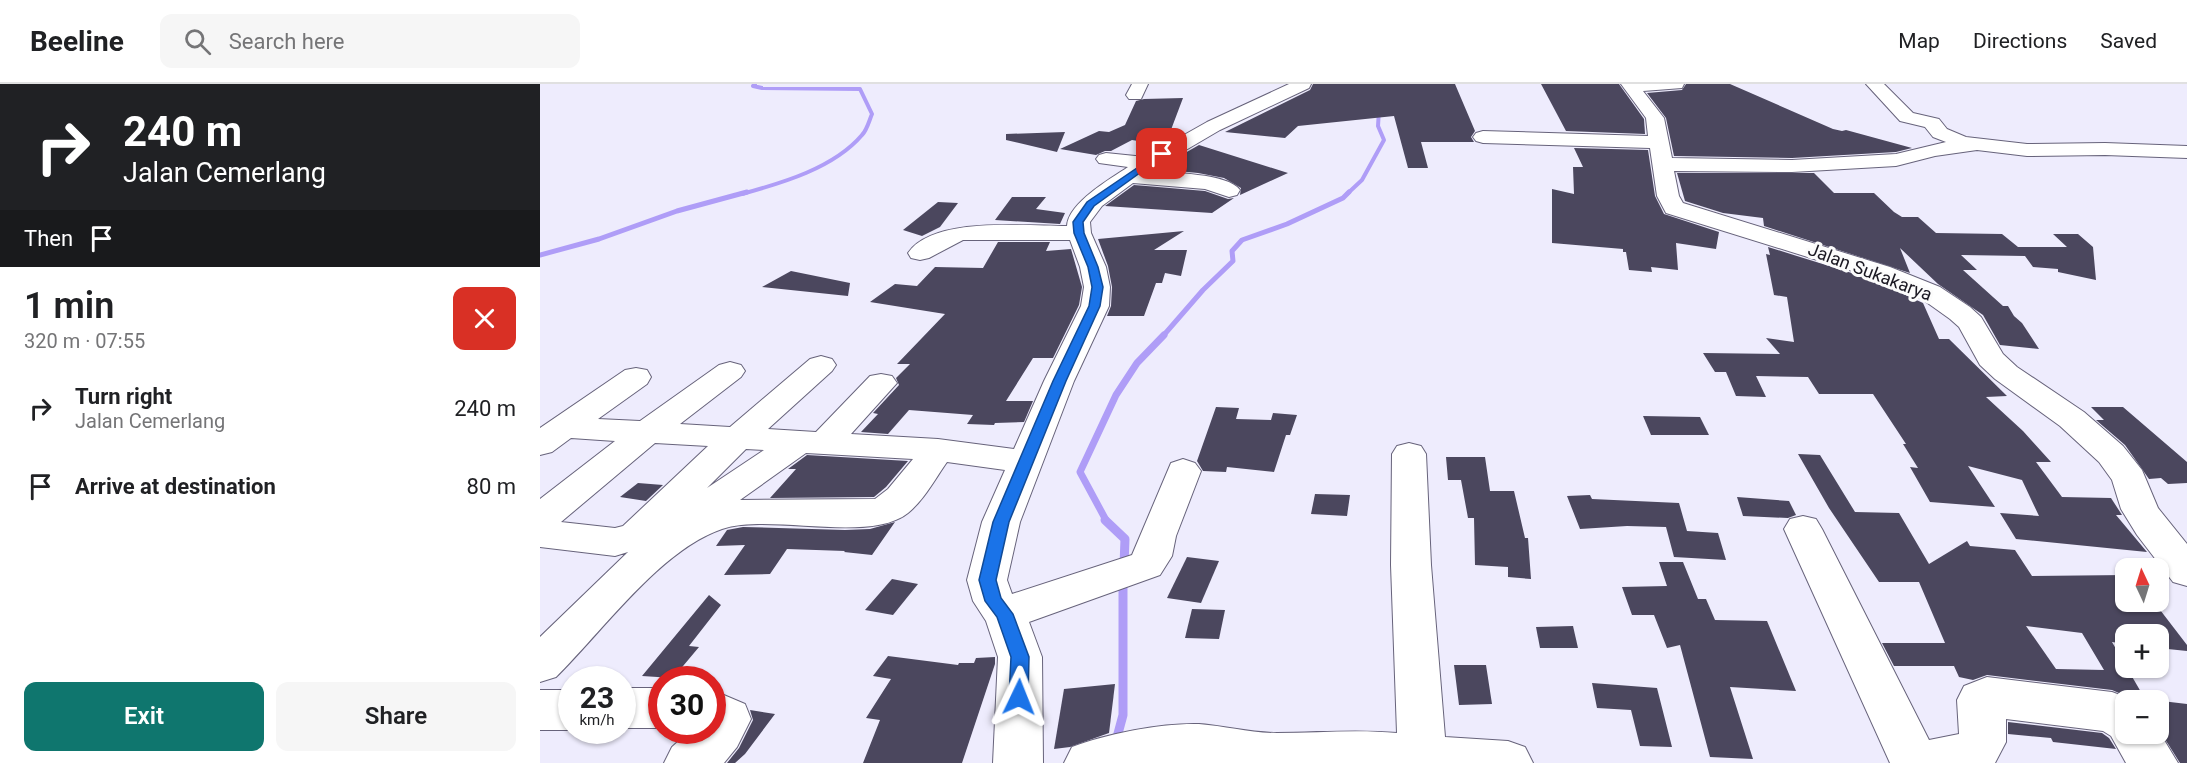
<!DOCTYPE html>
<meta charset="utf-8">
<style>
body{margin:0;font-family:Roboto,sans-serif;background:#f6f6f6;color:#202124;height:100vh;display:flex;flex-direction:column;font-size:22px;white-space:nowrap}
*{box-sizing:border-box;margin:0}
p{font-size:20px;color:#757577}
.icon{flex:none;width:33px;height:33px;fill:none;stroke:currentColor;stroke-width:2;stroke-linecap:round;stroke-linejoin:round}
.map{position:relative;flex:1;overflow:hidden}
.drawer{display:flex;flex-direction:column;background:#fff;width:540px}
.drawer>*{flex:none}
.banner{background:#202124;color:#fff;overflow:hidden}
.needle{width:39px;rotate:356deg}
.controls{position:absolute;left:1575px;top:474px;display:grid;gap:12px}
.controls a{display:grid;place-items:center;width:54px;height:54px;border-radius:12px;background:#fff;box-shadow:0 2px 4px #0004;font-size:30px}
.speed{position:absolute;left:18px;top:582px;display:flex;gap:12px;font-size:30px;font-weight:700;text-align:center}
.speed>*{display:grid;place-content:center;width:78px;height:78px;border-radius:50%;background:#fff;box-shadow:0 2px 4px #0004;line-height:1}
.speed small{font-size:15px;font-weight:400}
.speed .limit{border:9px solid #d22;background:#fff;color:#111}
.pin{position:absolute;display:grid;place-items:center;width:51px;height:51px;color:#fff;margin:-26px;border-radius:12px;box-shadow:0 3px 9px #0006}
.me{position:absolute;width:66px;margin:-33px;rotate:2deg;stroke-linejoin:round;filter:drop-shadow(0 0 4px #0008)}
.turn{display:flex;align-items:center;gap:21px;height:126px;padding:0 24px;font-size:27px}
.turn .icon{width:78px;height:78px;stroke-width:2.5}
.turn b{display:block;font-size:42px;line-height:51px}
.then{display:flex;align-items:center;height:57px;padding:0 24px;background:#0003;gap:12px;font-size:22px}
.round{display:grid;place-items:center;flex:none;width:63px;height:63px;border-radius:12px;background:#f6f6f6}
.summary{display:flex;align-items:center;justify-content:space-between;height:102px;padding:0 24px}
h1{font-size:36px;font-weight:600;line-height:45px}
.button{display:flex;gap:12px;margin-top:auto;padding:12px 24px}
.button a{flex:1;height:69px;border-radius:12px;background:#0f766e;color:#fff;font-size:24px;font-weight:600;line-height:69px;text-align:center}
.button a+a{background:#f6f6f6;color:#202124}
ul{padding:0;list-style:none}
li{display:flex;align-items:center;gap:18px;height:78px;padding:0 24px}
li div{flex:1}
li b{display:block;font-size:22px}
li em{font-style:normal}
header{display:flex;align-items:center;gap:36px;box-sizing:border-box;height:84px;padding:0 30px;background:#fff;border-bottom:2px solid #e0e0e0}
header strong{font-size:28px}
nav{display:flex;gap:33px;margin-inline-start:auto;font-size:21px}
.search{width:420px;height:54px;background:#f6f6f6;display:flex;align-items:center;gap:15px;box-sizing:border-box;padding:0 21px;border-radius:12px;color:#757577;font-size:22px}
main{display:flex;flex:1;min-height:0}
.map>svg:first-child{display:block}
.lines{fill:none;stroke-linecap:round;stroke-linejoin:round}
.stream-far3{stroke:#af9df7;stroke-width:4}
.stream-far2{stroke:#af9df7;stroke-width:5}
.stream-far1{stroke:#af9df7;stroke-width:7}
.stream{stroke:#af9df7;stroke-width:9}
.building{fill:#4b475e;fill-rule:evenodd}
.minor-casing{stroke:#67637b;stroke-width:2}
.minor{fill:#fff;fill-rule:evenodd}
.route{fill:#1a73e8;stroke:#114b97;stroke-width:1.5}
.labels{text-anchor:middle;stroke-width:6;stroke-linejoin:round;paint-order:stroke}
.street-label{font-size:18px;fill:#1b1923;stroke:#fcfcfc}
</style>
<header>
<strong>Beeline</strong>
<div class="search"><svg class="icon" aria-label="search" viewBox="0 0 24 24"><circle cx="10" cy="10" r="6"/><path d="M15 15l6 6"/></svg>Search here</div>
<nav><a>Map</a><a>Directions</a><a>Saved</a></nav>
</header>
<main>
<section class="drawer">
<div class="banner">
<div class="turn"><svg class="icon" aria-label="right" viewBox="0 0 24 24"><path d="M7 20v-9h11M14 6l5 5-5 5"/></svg><div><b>240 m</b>Jalan Cemerlang</div></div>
<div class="then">Then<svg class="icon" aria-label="arrive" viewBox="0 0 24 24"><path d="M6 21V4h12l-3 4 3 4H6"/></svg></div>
</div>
<div class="summary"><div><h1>1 min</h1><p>320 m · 07:55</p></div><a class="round" style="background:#d93025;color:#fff"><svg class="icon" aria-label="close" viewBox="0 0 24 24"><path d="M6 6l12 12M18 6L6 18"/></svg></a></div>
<ul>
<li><svg class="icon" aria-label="right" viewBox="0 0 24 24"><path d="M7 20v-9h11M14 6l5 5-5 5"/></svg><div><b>Turn right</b><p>Jalan Cemerlang</p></div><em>240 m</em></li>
<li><svg class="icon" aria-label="arrive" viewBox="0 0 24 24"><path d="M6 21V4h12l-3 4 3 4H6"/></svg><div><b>Arrive at destination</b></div><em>80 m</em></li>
</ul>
<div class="button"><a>Exit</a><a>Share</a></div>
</section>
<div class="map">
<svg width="1647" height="679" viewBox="0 0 1647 679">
<rect width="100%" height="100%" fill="#eeecfd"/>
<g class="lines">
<g class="stream-far3">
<path d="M202,110C242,99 294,84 322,51C327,46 329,37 332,30L320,5L222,4L213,2L215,0"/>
<polyline points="807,110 822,96 844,56 838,42 839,26"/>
</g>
<g class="stream-far2">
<polyline points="0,171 59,155 137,127 207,108"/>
<polyline points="623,252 663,206 693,177 692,167 702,156 747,140 803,114 809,108"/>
</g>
<polyline class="stream-far1" points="567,438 540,388 576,311 597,279 624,251"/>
<g class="stream">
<polyline points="565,436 585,455 584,481"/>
<polyline points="576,657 583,631 583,495"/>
</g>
</g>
<g class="building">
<polygon points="773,0 915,0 935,47 931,53 934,58 881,58 888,84 868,84 854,32 758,42 745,54 685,48 770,6"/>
<polygon points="1001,0 1079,0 1104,35 1105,50 1026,47"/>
<polygon points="1146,0 1190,0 1293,45 1302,47 1306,46 1372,64 1356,68 1252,74 1134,72 1126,34 1107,9 1142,6"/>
<polygon points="643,14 626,59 622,61 592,56 571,67 565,67 556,71 520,65 559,47 569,48 585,41 596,17 604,15"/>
<polygon points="525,48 517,68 466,56 466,50"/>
<polygon points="659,61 748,89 700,111 701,104 684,94 658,89 617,85"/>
<polygon points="1034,64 1108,66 1115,112 1124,130 1179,148 1176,165 1136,159 1138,186 1111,183 1112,188 1089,186 1086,168 1083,168 1083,165 1012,159 1012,105 1034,110 1033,83 1043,83"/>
<polygon points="1137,89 1274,89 1294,109 1334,109 1354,128 1362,133 1378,133 1396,149 1462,150 1478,163 1527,163 1513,150 1538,150 1553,163 1556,196 1518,188 1518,185 1493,183 1485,172 1421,171 1437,186 1423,186 1463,222 1468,222 1474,232 1482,239 1499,265 1460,261 1443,231 1398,200 1360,164 1370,189 1224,142 1223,134 1183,129 1145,117"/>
<polygon points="594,101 665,107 688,115 694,114 672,129 565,122"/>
<polygon points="472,113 506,113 496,125 525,129 520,140 455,136"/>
<polygon points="398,118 418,119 400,143 382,152 363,146"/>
<polygon points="644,147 614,166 647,166 641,192 625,189 622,199 616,199 604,232 567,232 571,222 572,203 568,182 558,155"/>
<polygon points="458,158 510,158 506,167 531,165 542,203 539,221 513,274 493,274 466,317 493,317 484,338 455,339 454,341 427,340 433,331 369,326 348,350 321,348 338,330 333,329 359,301 356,294 370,280 357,280 405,230 330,218 355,200 377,202 395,183 443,184"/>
<polygon points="1228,163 1331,195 1383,219 1399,255 1409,255 1467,312 1446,313 1483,347 1511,378 1496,378 1522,413 1571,414 1582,431 1576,431 1607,468 1476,455 1460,429 1499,432 1482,396 1428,382 1455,423 1390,418 1370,383 1378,384 1363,360 1366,360 1333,310 1279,310 1268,293 1216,292 1226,313 1196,312 1186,288 1175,288 1163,269 1240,270 1226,254 1254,258 1247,213 1234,211 1226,170 1230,171"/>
<polygon points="251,187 310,199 308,212 222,203"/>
<polygon points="676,323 699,324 696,335 731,336 733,329 757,331 750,351 746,351 734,388 687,383 686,388 663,387 657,377"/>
<polygon points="1551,323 1583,323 1647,378 1647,399 1628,400 1621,394 1609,395 1585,361 1556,336 1564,336"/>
<polygon points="1103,332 1160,333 1169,351 1111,351"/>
<path d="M1258,370L1280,371L1315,428L1359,429L1389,480L1427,457L1430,462L1475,466L1492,492L1586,491V518H1614L1647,561V567L1618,564V550H1586V560L1572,558L1605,615L1647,620V679H1640L1618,644V616H1595L1572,606L1447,591L1433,596L1419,593L1414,582H1354L1342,559H1405L1379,498H1339L1289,424ZM1486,542L1542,549L1564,586L1516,585Z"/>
<polygon points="267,371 368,377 346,403 334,413 230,414 256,385 248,385"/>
<polygon points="906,373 945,373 950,407 974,407 985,454 988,454 991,495 968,493 968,483 935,481 934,434 928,434 921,396 908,396"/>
<polygon points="98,399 123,401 106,417 80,413"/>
<polygon points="775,410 810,411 807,432 771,430"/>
<polygon points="1050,411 1052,415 1139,419 1147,447 1178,449 1186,476 1134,473 1126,443 1087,442 1040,445 1027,412"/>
<polygon points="1197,413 1249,417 1256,431 1248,434 1203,432"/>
<polygon points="355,438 332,471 304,468 305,467 247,465 230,490 184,491 205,461 176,462 187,446 203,443 305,446 330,445"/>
<polygon points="647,473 679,477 661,519 627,514"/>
<polygon points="1119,478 1143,478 1158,515 1166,515 1175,536 1227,537 1256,607 1190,603 1213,675 1170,673 1140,561 1127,564 1114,531 1092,531 1082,503 1127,502"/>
<polygon points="352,495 378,500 353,531 325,526"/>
<polygon points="169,511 181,521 149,562 159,563 133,594 102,592"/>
<polygon points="652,525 685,526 679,555 645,554"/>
<polygon points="1033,542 1038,564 1000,564 996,543"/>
<polygon points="348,572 418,581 419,579 434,579 436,574 455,573 455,580 422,679 323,679 340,636 326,634 351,595 333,592"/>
<polygon points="914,581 946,581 952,620 919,621"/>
<polygon points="1052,599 1117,604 1132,663 1100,662 1091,626 1057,624"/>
<polygon points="575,600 569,649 530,663 514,665 524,605"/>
<polygon points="210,626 235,630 205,670 195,679 187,679 199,664 213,636"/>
<polygon points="1468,638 1562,649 1569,654 1576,665 1513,658 1511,654 1468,650"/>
</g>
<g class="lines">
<defs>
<g id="minor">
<polygon points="592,0 608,0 601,15 589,15 586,11"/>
<path d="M749,0H771L769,4L680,46L610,87C630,89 688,89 700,106L697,111L689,113L665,105L593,99L562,122L550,138L551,149L566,183L570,203L569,222L534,297L480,438L467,496L472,510L592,471L631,379L643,375L655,379L661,387L636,452L632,472L620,491L489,538L502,573L503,679H453L458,573L446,537L433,517L427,496L442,438L465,386L407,378C395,395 384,416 368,429C329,460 231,429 182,445C120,466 62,548 16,593L0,598V553L88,468L75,472L0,463V415L75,357L31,354L12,368L0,371V344L85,286L96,284L107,286L111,293L107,300L58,335L100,337L179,281L190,278L201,281L205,287L201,293L140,340L190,343L270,275L281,272L292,275L296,281L292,287L228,345L276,348L330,292L341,290L352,292L357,299L311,350L398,355L474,365L504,297L541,222L544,203L540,183L530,156H423L389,174L380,176L371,174L368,169C393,132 486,142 527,142C528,119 570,95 588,83L559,79L556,75L559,71L566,69L605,73L667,38ZM115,359L168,362L83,442L75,444L21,438ZM206,365L224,366L167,404ZM266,369L373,375L348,405L335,415L200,416Z"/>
<polygon points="1081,0 1144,0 1142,4 1103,7 1124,34 1132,74 1252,76 1356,70 1406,58 1393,53 1385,43 1360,37 1326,0 1344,0 1373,29 1399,35 1407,45 1426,53 1487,60 1565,59 1647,62 1647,74 1565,71 1487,72 1437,66 1395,72 1356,82 1252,88 1134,87 1139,112 1143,119 1350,183 1400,203 1430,223 1441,233 1463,270 1477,283 1544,328 1583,362 1602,386 1618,424 1647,460 1647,502 1633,498 1597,451 1581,425 1572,396 1559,378 1520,342 1455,295 1440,281 1419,243 1410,235 1382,215 1332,193 1126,129 1117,112 1110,64 943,59 936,57 933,53 936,49 943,47 1108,52 1106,34"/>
<path d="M869,359L881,362L886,370L891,481L905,653L968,657L985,663L993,679H524L532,663C566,650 621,639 659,640C685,642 711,649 737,649C777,649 817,645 857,649L851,481L852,370L857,362Z"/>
<polygon points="1263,432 1276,435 1282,445 1389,656 1419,650 1417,616 1424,602 1447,593 1572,608 1593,616 1586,616 1586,650 1618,650 1618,646 1638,679 1586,679 1571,652 1563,647 1466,635 1466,658 1455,679 1350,679 1244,445 1250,435"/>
<rect x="82" y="604" width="40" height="40"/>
<rect x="0" y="606" width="32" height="40"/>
<polygon points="172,606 205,620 211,635 197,663 184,679 124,679 132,663 151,646 172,646"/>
</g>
</defs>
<use href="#minor" class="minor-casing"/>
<use href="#minor" class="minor"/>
</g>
<polygon class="route" points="619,69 626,70 554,122 543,138 544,149 558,183 563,203 560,222 526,297 469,438 456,496 461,514 473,530 489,573 488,613 485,618 479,621 472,618 469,613 471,573 457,533 445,517 439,496 453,438 513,297 549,222 552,203 548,183 534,149 533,138 547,118"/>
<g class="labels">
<g class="street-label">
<text transform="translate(1330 188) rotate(21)" y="6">Jalan Sukakarya</text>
</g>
</g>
</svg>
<div class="controls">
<a><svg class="needle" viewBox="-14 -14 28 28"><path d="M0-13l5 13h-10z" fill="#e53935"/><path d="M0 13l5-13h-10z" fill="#757577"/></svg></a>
<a>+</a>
<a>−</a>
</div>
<div class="speed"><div>23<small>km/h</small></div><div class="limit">30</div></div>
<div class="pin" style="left:622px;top:70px;background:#d93025"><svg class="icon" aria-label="arrive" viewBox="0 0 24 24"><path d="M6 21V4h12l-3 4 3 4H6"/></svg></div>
<svg class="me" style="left:479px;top:613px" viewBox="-20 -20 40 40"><path d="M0-17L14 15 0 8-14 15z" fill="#1a73e8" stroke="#fff" stroke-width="4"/></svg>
</div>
</main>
